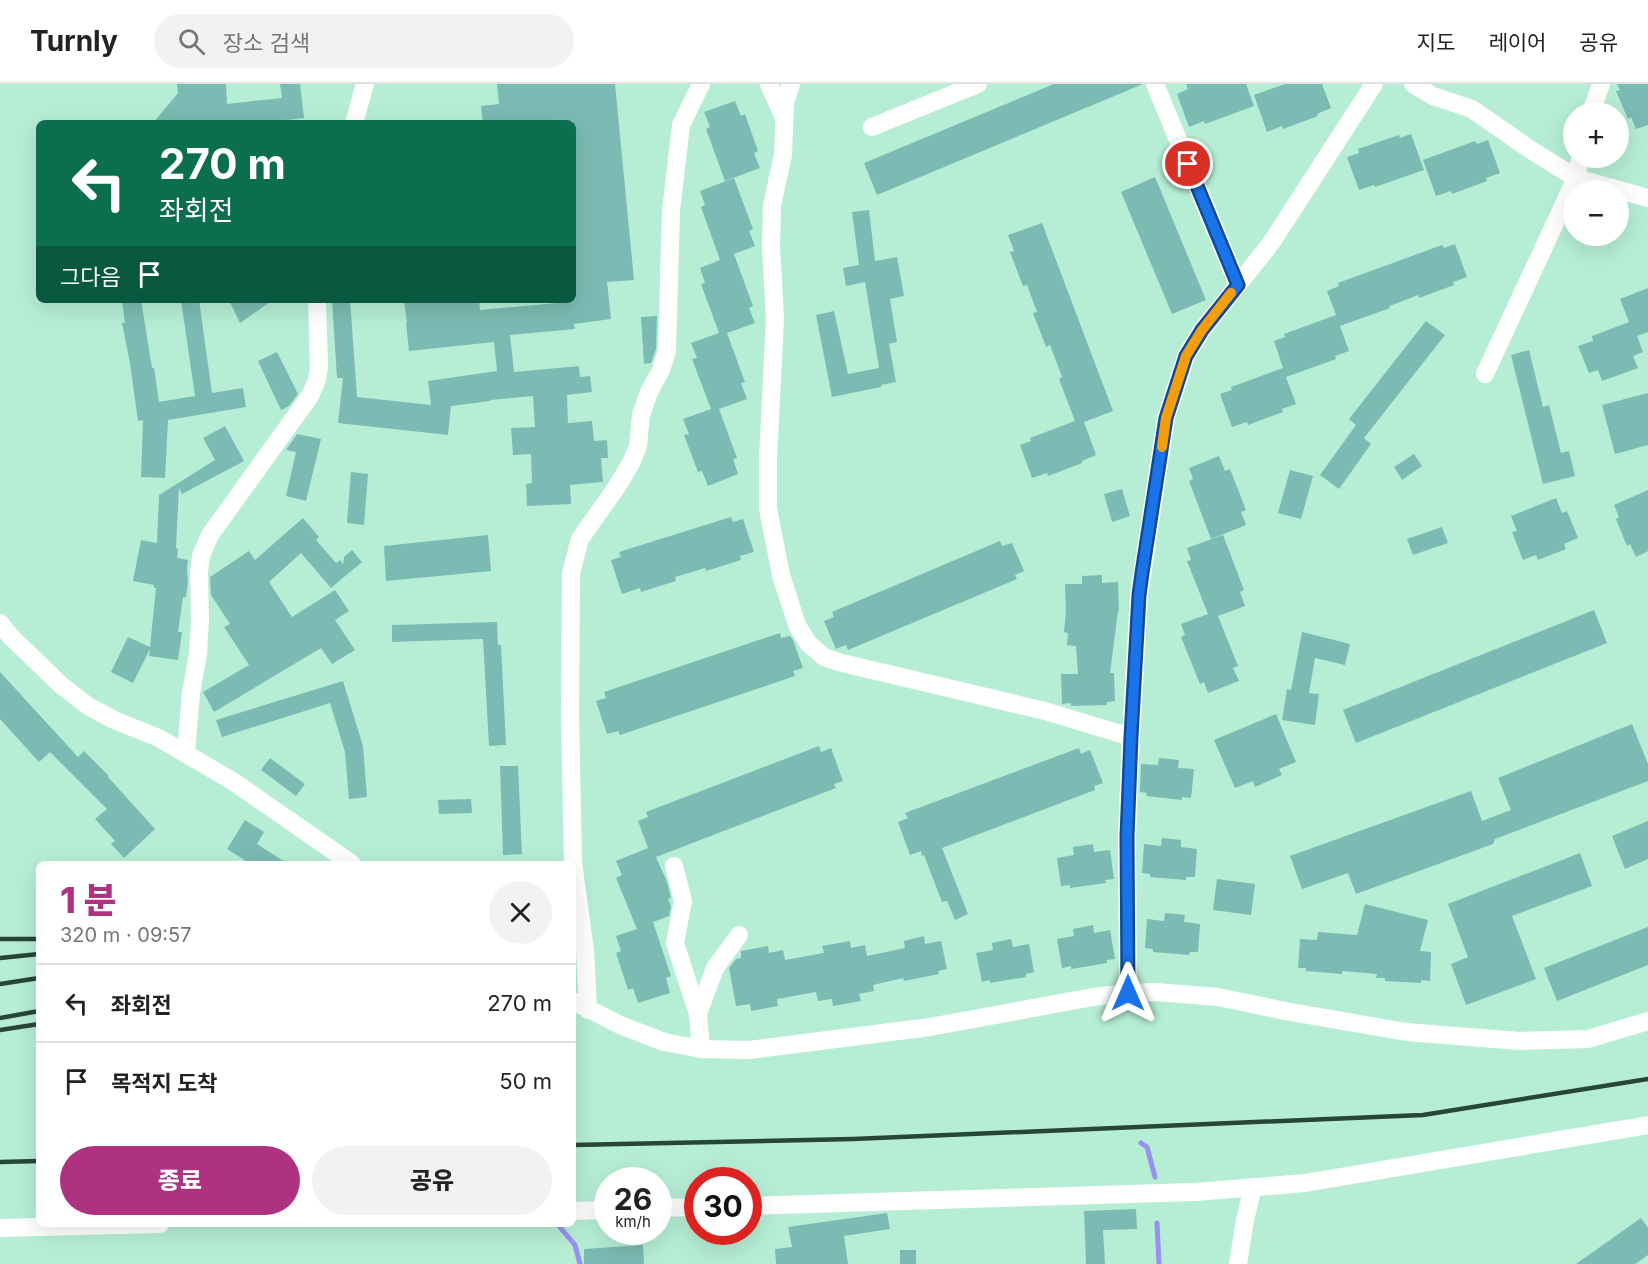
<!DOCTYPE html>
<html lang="ko">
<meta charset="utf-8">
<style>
body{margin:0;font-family:Inter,"Noto Sans KR",sans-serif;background:#f2f2f2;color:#222;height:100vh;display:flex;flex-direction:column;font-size:22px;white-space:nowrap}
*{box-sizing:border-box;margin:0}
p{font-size:20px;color:#767676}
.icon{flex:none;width:33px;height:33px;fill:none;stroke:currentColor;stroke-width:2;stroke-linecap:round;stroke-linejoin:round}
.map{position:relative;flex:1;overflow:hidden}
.panel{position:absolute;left:36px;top:777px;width:540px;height:366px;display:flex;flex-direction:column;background:#fff;border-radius:9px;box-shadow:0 6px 24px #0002}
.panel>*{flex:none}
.top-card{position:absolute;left:36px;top:36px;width:540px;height:183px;border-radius:9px;box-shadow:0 6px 24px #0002;background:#0b6e4f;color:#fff;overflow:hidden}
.tools{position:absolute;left:1563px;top:18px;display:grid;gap:12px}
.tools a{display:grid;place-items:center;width:66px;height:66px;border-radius:50%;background:#fff;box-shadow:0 6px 24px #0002;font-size:30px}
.speed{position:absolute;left:594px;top:1083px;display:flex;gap:12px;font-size:30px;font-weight:700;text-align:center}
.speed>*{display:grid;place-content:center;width:78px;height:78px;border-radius:50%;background:#fff;box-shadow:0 6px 24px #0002;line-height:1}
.speed small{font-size:15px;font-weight:400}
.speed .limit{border:9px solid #d22;background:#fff;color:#111}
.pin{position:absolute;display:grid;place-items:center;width:51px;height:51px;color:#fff;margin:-26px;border:3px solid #fff;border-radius:50%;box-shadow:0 2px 6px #0007}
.me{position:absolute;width:66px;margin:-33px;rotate:0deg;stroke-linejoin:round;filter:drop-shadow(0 0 4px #0008)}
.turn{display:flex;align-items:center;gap:21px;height:126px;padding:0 24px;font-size:27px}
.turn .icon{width:78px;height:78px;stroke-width:2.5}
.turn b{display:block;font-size:42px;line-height:51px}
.then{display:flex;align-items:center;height:57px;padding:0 24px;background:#0003;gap:12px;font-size:22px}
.round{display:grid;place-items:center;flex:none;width:63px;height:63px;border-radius:32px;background:#f2f2f2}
.head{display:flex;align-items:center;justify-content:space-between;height:102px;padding:0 24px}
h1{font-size:36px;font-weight:800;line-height:45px;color:#af3281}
.button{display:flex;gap:12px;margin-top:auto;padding:12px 24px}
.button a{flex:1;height:69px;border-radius:36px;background:#af3281;color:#fff;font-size:24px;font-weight:800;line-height:69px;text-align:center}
.button a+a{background:#f2f2f2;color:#222}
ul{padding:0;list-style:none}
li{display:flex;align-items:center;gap:18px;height:78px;padding:0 24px;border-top:2px solid #e0e0e0}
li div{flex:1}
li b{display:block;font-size:22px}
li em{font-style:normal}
header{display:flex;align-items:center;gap:36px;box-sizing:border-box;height:84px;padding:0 30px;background:#fff;border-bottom:2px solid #e0e0e0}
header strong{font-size:28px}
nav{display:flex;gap:33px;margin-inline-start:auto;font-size:21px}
.search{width:420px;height:54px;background:#f2f2f2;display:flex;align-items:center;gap:15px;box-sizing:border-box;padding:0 21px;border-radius:33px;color:#767676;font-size:22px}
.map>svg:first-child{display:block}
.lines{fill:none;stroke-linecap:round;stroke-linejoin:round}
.stream{stroke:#9891f1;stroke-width:5}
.building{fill:#7bbbb3}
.minor{stroke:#fff;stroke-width:18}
.rail{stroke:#284539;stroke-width:4.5}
.route-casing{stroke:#114b97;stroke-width:15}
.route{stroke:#1a73e8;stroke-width:10}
.slow{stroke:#f59e0b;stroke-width:10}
</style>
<header>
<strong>Turnly</strong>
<div class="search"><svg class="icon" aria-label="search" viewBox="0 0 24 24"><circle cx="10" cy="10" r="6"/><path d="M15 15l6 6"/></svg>장소 검색</div>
<nav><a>지도</a><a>레이어</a><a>공유</a></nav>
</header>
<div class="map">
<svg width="1648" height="1180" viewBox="0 0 1648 1180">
<rect width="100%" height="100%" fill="#b6eed5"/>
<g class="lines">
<g class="stream">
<polyline points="1141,1059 1147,1063 1155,1093"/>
<polyline points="1157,1139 1159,1180"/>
<polyline points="558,1141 575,1161 580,1180"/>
</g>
</g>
<g class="building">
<polygon points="177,0 226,0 227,20 282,14 280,0 300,0 304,34 259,39 153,39 178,9"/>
<polygon points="497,0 615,0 634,196 607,198 611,235 574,240 575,245 510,251 514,288 579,282 580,293 590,292 592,308 567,311 568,339 592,337 594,357 607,356 608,374 601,374 603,398 570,401 571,420 527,422 526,400 532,399 531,370 513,371 511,344 535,343 533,312 490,316 490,317 451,322 448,351 338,339 343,294 337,294 332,216 350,216 357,313 431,321 428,297 497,287 494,258 409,267 406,239 407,239 404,216 479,216 480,226 557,219 556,216 573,216 573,37 547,39 547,36 523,39 483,39 481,22 499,20"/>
<polygon points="1054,0 1143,0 877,111 864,79"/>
<polygon points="1186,0 1246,0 1254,22 1205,40 1204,37 1189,43 1177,10 1188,5"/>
<polygon points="1285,0 1322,0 1331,24 1317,30 1318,32 1283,45 1282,42 1267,48 1254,11"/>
<polygon points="1617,0 1648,0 1648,41 1636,45 1631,33 1628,35 1616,7 1620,6"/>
<polygon points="735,17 741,32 745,30 758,67 754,69 760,84 725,97 706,45 710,43 704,28"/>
<polygon points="1411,50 1424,86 1375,103 1374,101 1359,106 1347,73 1359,69 1358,65 1399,51 1400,54"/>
<polygon points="1488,56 1500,89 1486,94 1487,97 1452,110 1451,107 1436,112 1423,76 1475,57 1477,60"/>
<polygon points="1155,93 1206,216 1172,230 1121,108"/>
<polygon points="734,94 753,145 749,147 755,162 734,170 753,222 749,224 755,239 727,249 745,298 741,299 747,315 719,325 737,374 733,375 738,390 708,402 702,387 698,388 684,351 689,350 683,335 711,325 692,275 697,274 691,259 719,249 701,200 705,199 700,184 720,176 701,123 705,121 700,107"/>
<polygon points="869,126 875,177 897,173 904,212 890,215 897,258 889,260 896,298 881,301 881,303 832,313 816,231 834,227 848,290 879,284 865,198 846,202 843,184 859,181 852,128"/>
<polygon points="1042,139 1113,327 1084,338 1096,371 1082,377 1082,379 1048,392 1047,389 1032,394 1020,361 1031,357 1030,354 1075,337 1059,295 1062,293 1050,261 1046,263 1033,229 1037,228 1027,201 1023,202 1010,168 1014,167 1008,151"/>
<polygon points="1455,160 1467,193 1453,198 1454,201 1419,214 1418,211 1403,217 1389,222 1390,224 1340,242 1349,267 1335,272 1336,275 1286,293 1296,320 1282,325 1283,328 1248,341 1247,338 1232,343 1220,310 1232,306 1231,303 1283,284 1274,257 1285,253 1284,250 1336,231 1327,207 1339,202 1338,199 1401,176 1442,161 1444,164"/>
<polygon points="1648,204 1648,248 1637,252 1643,268 1633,272 1638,284 1602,297 1598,286 1589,289 1578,262 1593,257 1592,252 1629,238 1620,215"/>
<polygon points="122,216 141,216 152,284 154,284 159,318 195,312 181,216 199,216 212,309 243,304 246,323 168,336 165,394 141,393 143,336 138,337 130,279 122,239 125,239"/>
<polygon points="229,216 273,216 240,239"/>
<polygon points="657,232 656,265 651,279 644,280 641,233"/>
<polygon points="1426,237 1445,251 1364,354 1371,360 1339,405 1320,391 1356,341 1349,335"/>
<polygon points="1529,266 1543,323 1549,321 1561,369 1569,367 1575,392 1543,400 1511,271"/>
<polygon points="277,268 298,310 289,322 281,326 258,277"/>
<polygon points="1648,309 1648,361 1615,370 1602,321"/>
<polygon points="225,342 244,377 182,410 179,404 176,464 178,465 177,474 188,476 187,485 188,498 186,513 183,513 178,548 182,548 178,576 149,572 150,565 133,599 111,588 128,553 150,563 156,504 154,504 154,501 133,497 141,456 157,459 159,411 215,376 203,354"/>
<polygon points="297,350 321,355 306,417 286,412 296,368 286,366"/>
<polygon points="1414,370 1422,382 1402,396 1394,383"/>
<polygon points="1219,372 1225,387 1230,385 1246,426 1241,428 1246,441 1211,455 1189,397 1193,395 1189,384"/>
<polygon points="1290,386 1313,392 1301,435 1278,429"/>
<polygon points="351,388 368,390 364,441 347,439"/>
<polygon points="1122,405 1130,432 1112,438 1104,410"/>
<polygon points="1648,406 1648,467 1636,473 1630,460 1627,462 1616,435 1619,433 1614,421"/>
<polygon points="1556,414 1562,429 1567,427 1578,454 1564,460 1566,465 1538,476 1536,471 1523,476 1512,448 1517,447 1511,432"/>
<polygon points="731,433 733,438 743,435 754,468 740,472 741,476 706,487 705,484 675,493 676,497 641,508 640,504 622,510 611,476 621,473 619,468"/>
<polygon points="303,434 319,453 316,456 336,479 340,476 343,480 344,473 352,466 362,478 331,504 301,469 269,498 292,533 335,506 349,527 335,536 355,566 332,580 321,564 214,628 203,608 249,581 224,543 230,540 211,511 210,493 249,467 255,476"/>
<polygon points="1442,443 1448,459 1413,471 1407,455"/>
<polygon points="488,451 491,487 386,497 384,462"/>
<polygon points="1223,451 1244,506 1240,508 1245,522 1218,532 1238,582 1233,584 1239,597 1208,609 1204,598 1200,600 1181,553 1185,551 1181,540 1208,530 1187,477 1191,476 1187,464"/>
<polygon points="1000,457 1002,462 1012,459 1024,487 1015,491 1017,495 848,566 846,561 836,565 824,537 834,533 832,528"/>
<polygon points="1102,491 1102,499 1118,498 1119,527 1118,527 1110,589 1114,589 1115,617 1107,618 1107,621 1071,622 1071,619 1062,620 1061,590 1078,590 1076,562 1067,561 1068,549 1064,548 1066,527 1065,500 1082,500 1082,492"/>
<polygon points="1594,526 1607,559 1356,659 1343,626"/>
<polygon points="497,538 498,561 501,561 506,661 489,662 483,555 392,558 392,541"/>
<polygon points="1302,548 1350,560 1345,581 1315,574 1309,609 1319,610 1315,641 1282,636 1287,605 1291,606"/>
<polygon points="780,549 781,554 790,552 793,556 803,584 793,587 795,592 620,651 618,647 607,650 596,617 606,614 604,608"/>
<polygon points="0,588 78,673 84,667 109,692 108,693 155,745 124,774 111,760 115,757 95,735 107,725 50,668 39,678 0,635"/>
<polygon points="343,597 363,662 367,713 349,715 345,668 330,619 222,653 216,636"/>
<polygon points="1276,630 1296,678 1279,685 1282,691 1255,703 1253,697 1235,704 1214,656"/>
<polygon points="1632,640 1648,680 1648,697 1495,755 1493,760 1356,810 1348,789 1302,805 1290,772 1471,707 1482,737 1511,726 1498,694"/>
<polygon points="819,662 821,668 831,664 843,697 834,700 836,704 656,773 667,798 671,814 668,815 671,822 669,832 653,838 671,892 666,894 670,909 638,919 633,904 628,906 616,869 621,867 616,852 637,845 616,794 622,791 616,777 648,764 638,737 648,733 646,728"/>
<polygon points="1079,664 1081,670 1090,666 1103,699 1094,702 1095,706 942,764 968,830 955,836 947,817 942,818 924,771 922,772 921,767 910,771 898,738 908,734 905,729"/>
<polygon points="270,674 305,700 296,712 261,686"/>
<polygon points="1159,674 1179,676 1178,684 1194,685 1191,714 1182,713 1182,716 1146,712 1147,709 1140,708 1141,680 1158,681"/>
<polygon points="500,682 518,682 522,770 503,771"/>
<polygon points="471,715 472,729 439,730 438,716"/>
<polygon points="245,736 264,748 257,760 288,780 251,780 227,765"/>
<polygon points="1648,737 1648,775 1625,785 1612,752"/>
<polygon points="1162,754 1181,756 1181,763 1197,765 1195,793 1186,793 1186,796 1150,793 1150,790 1142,789 1144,760 1161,762"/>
<polygon points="1093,760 1094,768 1110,766 1114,795 1105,796 1106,799 1070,804 1070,801 1061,802 1057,774 1074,771 1073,763"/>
<polygon points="1580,769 1592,802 1512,832 1536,895 1466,921 1451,880 1468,873 1448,820"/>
<polygon points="1217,795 1255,800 1251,831 1213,826"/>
<polygon points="1365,820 1428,836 1420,867 1431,868 1430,897 1421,896 1421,899 1385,897 1385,894 1376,894 1377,890 1342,887 1342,890 1306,887 1306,884 1298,884 1300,855 1317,856 1318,848 1357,851"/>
<polygon points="1165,829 1185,831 1184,838 1200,840 1198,868 1190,868 1189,871 1153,868 1153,865 1145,864 1147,835 1164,837"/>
<polygon points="1093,841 1094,849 1110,846 1115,875 1107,876 1107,879 1071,885 1071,882 1062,884 1057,855 1074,852 1073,845"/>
<polygon points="1648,843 1648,881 1557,917 1544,884"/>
<polygon points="924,852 925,860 941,857 947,885 938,887 939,890 904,897 903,894 873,901 874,907 859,910 861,917 833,922 832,915 818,917 816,908 777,915 778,922 751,927 750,920 736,922 729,884 736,875 741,874 741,867 768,862 769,869 783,866 785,876 824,869 822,862 850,857 851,864 865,861 867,872 905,864 904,857"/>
<polygon points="1011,855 1013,863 1029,860 1034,888 1026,890 1026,893 990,899 990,896 982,898 976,869 993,866 992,859"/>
<polygon points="1136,1125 1137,1145 1103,1146 1105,1180 1086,1180 1084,1127"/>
<polygon points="887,1129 890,1145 844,1152 848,1180 776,1180 775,1165 792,1163 788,1143"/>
<polygon points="1641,1134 1648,1144 1648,1171 1635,1180 1576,1180"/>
<polygon points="643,1161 644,1180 584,1180 584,1165"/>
<rect x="900" y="1166" width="16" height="14"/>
</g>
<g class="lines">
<g class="minor">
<polyline points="769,0 784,34"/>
<polyline points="791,0 785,19 783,71 772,121 771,163 775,235 768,374 768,425 781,491 797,541 808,559 824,573 842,579 1045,627 1131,653"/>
<polyline points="1155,0 1238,201"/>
<polyline points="1413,0 1433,12 1472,25 1531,66 1576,94 1648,114"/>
<polyline points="1591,28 1601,0"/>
<polyline points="354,39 365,0"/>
<polyline points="872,43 978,0"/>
<polyline points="1485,290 1576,94 1580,74"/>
<polyline points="0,539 10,552 61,601 88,622 114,636 159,654 234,698 352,780"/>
<polyline points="186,669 191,609 198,570 200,537 199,488 201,472 210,451 310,312 317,296 319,283 317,216"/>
<polyline points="674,782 683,817 675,859 698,930 701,965"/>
<polyline points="1128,909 1127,752 1131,653 1139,511 1166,334 1186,272 1202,246 1271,159 1374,0"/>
<polyline points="573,917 620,941 664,958 701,965 749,966 930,943 1093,913 1128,909 1156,908 1218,913 1285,927 1406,948 1519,957 1588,955 1648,937"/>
<polyline points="588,926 585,866 573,778 570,631 571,489 580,455 616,404 631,379 638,362 641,331 649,308 661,286 667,267 671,127 681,41 701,0"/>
<polyline points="698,930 715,884 739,851"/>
<polyline points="748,1122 1195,1108 1305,1099 1648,1041"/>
<polyline points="658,1124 698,1123"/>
<polyline points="573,1127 608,1126"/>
<polyline points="0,1144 160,1140"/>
<polyline points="1238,1180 1245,1136 1253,1103"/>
</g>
<g class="rail">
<polyline points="0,855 39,855"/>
<polyline points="0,874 39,870"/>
<polyline points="0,900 39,894"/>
<polyline points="0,934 39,927"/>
<polyline points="0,946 39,940"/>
<polyline points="573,1061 853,1055 1423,1031 1648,995"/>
<polyline points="0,1078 39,1077"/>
</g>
</g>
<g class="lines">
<defs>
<polyline id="route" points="1128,909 1127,752 1131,653 1139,511 1142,489 1166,334 1186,272 1202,246 1238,201 1188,80"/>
</defs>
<use href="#route" class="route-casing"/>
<use href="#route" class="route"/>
<polyline class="slow" points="1162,363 1166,334 1186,272 1202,246 1231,209"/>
</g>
</svg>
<div class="tools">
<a>+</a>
<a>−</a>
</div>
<div class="speed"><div>26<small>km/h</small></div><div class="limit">30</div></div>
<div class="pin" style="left:1188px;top:80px;background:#d93025"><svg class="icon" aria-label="arrive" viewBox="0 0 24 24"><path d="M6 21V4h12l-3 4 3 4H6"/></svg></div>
<svg class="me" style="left:1128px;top:909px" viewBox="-20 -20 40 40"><path d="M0-17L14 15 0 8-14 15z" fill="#1a73e8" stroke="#fff" stroke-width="4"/></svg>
<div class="top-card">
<div class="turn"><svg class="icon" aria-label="left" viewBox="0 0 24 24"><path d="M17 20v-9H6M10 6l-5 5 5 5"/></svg><div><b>270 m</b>좌회전</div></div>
<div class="then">그다음<svg class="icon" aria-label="arrive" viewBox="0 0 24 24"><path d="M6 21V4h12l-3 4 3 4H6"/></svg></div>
</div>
<section class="panel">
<div class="head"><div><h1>1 분</h1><p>320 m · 09:57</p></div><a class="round"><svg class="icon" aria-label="close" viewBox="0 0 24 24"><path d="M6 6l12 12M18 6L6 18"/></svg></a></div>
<ul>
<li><svg class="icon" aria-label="left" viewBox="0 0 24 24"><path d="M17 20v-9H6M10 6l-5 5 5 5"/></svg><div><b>좌회전</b></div><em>270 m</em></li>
<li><svg class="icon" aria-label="arrive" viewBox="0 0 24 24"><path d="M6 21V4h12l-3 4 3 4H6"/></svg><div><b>목적지 도착</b></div><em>50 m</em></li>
</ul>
<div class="button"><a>종료</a><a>공유</a></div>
</section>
</div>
